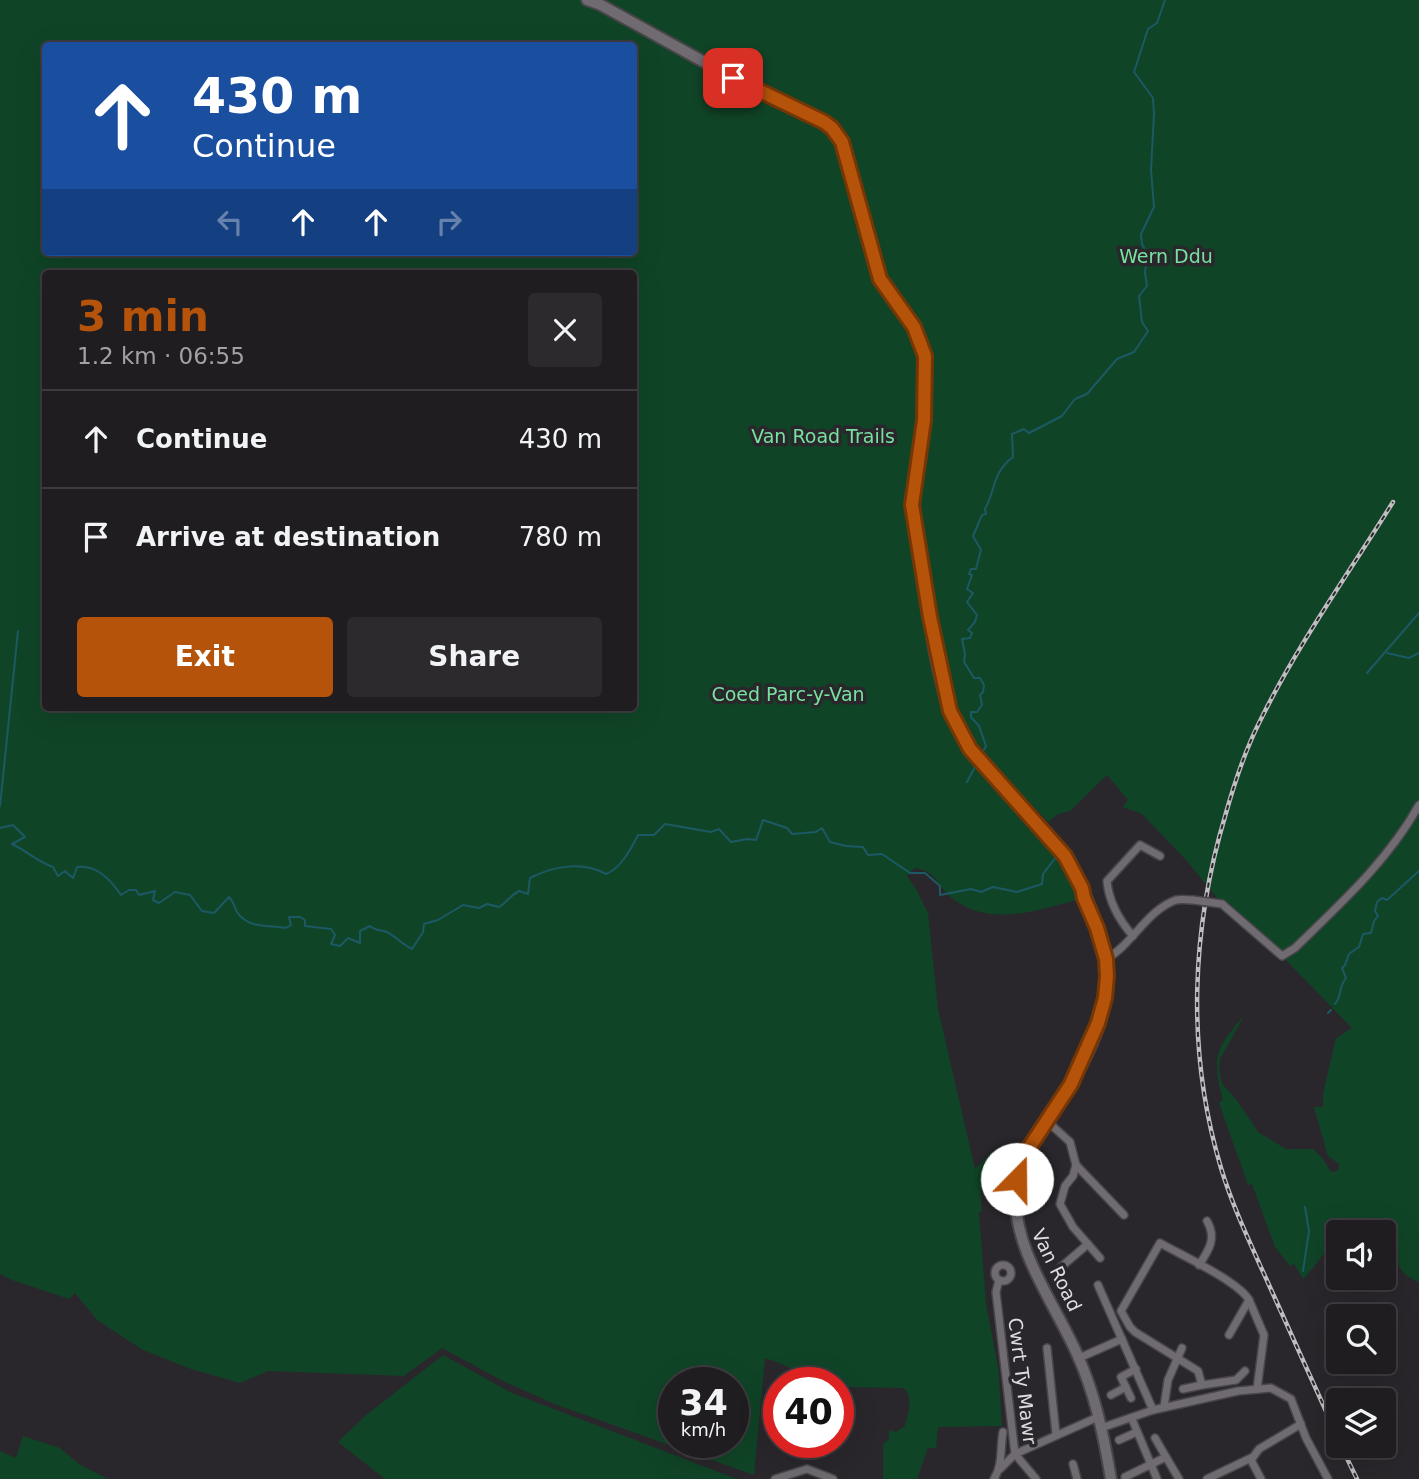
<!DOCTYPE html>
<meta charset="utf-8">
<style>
body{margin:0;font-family:"DejaVu Sans",sans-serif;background:#2d2a2e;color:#f1f3f6;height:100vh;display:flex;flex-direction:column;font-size:26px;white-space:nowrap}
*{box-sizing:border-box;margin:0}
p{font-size:23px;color:#a2a2a5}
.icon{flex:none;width:38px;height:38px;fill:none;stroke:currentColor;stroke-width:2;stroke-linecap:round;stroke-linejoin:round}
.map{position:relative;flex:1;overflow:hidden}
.sheet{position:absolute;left:42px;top:270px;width:595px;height:441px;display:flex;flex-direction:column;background:#201d21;border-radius:7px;box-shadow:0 7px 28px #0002,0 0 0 2px #3d3b3f}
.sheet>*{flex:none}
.top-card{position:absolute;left:42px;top:42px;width:595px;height:214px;border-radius:7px;box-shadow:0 7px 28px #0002,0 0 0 2px #3d3b3f;background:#1a4fa0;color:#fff;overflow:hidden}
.tools{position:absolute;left:1326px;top:1220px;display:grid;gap:14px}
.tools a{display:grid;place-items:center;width:70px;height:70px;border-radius:7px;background:#201d21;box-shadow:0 7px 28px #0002,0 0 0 2px #3d3b3f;font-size:35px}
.speed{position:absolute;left:658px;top:1367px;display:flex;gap:14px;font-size:35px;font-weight:700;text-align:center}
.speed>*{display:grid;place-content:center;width:91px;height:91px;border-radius:50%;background:#201d21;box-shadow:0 7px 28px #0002,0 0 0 2px #3d3b3f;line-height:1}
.speed small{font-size:18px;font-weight:400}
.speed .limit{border:10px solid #d22;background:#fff;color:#111}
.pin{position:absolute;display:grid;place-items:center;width:60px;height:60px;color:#fff;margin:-30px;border-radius:14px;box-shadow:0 4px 10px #0006}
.me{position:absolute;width:77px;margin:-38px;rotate:22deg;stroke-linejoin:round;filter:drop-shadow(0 0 5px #0008)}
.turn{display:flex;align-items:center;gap:24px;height:147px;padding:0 35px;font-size:32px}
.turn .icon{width:91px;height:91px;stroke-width:2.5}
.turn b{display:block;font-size:49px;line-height:60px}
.lanes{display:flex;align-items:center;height:66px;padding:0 35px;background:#0003;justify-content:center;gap:35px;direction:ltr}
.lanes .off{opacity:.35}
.round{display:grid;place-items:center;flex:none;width:74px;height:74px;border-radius:7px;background:#2d2a2e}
.summary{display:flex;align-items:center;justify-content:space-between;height:119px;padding:0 35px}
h1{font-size:42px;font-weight:800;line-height:52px;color:#b45309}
.primary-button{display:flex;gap:14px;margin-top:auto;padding:14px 35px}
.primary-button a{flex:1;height:80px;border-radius:7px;background:#b45309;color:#fff;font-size:28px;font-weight:800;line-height:80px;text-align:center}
.primary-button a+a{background:#2d2a2e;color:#f1f3f6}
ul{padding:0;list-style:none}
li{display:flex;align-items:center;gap:21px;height:98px;padding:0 35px;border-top:2px solid #3d3b3f}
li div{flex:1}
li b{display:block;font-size:26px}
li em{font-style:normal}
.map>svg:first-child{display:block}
.green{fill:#104427;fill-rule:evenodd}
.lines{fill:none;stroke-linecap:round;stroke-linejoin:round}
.stream{stroke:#1c5965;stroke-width:2}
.street-casing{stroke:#484549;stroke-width:10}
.secondary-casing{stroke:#484549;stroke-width:14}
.street{stroke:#6f6b71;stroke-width:7}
.secondary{stroke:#6f6b71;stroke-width:10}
.rail-casing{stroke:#bfbdc0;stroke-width:4.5}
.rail{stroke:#2a272c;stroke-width:2;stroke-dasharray:5;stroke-linecap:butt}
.street-bridge-casing{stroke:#484549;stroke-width:10;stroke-linecap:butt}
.street-bridge{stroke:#6f6b71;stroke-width:7}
.route-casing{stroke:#753606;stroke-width:18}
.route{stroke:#b45309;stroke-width:12}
.labels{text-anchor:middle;stroke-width:7;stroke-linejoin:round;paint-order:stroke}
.park-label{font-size:19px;fill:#78e1a0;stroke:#2a272c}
.street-label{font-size:19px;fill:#dfdde0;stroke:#2a272c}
</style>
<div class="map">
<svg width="1419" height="1479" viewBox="0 0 1419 1479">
<rect width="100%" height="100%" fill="#2a272c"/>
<g class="green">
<path d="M0,0H1419V1283C1415,1279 1408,1278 1405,1274C1393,1262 1394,1240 1393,1225C1376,1213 1361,1216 1349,1232L1342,1229C1328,1246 1318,1264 1303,1279L1294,1264L1290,1266L1275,1247L1252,1184L1248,1185L1219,1103L1223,1100C1211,1055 1216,1049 1245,1014L1220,1059L1219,1069L1222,1084L1236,1099L1258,1132L1286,1149H1313L1323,1159L1330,1171L1334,1172L1339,1169V1164L1328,1156L1314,1107H1323V1094L1336,1038L1352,1028L1282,956L1222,904L1187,861L1142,814L1123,807L1128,800L1107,775L1070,811L1058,814L1048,822L956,725L1055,843L1084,898C1042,909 990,929 952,898C936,886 939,872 915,868L907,876L916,889L928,913L938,1009L975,1169L992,1152L994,1154C980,1173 979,1188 982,1211L979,1212L986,1304L998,1367L1002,1426L938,1427L936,1448H928L917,1479H883V1444L889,1439V1430L896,1432L905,1426C908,1414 914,1399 904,1388L844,1387L838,1385V1382C813,1382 789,1365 765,1358L754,1475L557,1405L501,1380L442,1348L404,1376L268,1371L240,1383L191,1369L143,1350L97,1320L75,1293L69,1299L12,1280L0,1274ZM46,46H634V252H46ZM46,273H634V707H46ZM674,1382H733V1442H674Z"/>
<polygon points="443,1355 512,1393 737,1479 385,1479 338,1442 365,1416"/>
<polygon points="23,1436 60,1448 79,1464 108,1479 0,1479 0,1451 16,1458"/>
</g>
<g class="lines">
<g class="stream">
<polyline points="1387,653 1409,658 1419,653"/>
<polyline points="1367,673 1419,613"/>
<path d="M982,753L986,746L979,726L971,717V712H977L982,705L980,695L983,692L984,685L980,678H974L964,662L965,654L962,639L970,638L972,633L968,630L975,622L977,615L967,602L973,593L967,589L972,575L969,574L971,569H976L981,550L973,536L982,515L986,514L985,509C996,489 992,473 1013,457L1012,434L1024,429L1029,433L1062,416L1075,399L1087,394L1117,359L1134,352L1148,331L1142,322L1139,296L1147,286L1145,273L1147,254L1142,244L1141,234L1154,207L1151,170L1154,114L1153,98L1134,72L1148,29L1157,23L1165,0"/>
<polyline points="967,782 976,765"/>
<polyline points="0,806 18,631"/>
<path d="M0,828L13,825L25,837L12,844C27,851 38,862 53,867L58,876L65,871L73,878L77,867C96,864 111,880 121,895L129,890H136L139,895L155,891L153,900L159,903L175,892L190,895L202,911L214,913L229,897C234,902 234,906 237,912C248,929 269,925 286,928L291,925L289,917H300L305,920V926L331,929L335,935L331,944L340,946L348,938L360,943V931L370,926C377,932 379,929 387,932C395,936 403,945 412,949L423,932L424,924L438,920L463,905L479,908L487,904L499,907C508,902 508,897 519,891L528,894L530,878C553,866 583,861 606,874C621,868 631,849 638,835H654L665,824L711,832L719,829L731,842L747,839L756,840L763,820L787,828L792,834L816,832L822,828L830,842L846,846L863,847L868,855L882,854L910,873H925L940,886V895L971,889L981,892L993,887L1017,892L1042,884L1043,874L1056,857"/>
<path d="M1335,1004C1342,996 1338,988 1346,978L1342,968L1345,965L1349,954L1359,947L1363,934L1371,933L1374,921L1378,916L1375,911L1377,902L1382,898L1387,900L1419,871"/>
<polyline points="1328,1013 1331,1010"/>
<polyline points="1303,1271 1309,1231 1305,1207"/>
</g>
<defs>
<g id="street">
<path d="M1222,904L1282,956L1295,948C1340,904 1388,861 1419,805"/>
<path d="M1133,936C1119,920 1109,903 1107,881L1140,845L1160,856"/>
<path d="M1106,959C1132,945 1147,910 1176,900C1181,899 1188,900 1193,900"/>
<polyline points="1048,1122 1070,1142 1076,1165 1073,1176 1065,1186 1060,1204 1073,1227 1100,1258"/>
<polyline points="1076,1165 1124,1215"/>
<circle cx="1003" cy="1273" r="8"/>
<path d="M1199,1265C1209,1250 1217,1238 1207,1221"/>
<polyline points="1054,1273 1088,1244"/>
<polyline points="999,1280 996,1292 1015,1454 1036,1479"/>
<polyline points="1098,1285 1153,1410"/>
<polyline points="1249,1300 1264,1335 1257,1389"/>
<path d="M1229,1335L1249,1300C1238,1281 1181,1255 1160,1243L1121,1311L1130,1327L1135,1332L1198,1371L1202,1385L1236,1380L1245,1371"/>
<polyline points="1047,1348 1056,1434"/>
<polyline points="1079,1358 1122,1339"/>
<polyline points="1183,1389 1202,1385"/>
<polyline points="1111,1395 1126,1387"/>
<polyline points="1131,1398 1121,1377 1136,1369"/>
<polyline points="1164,1407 1168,1380 1182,1348"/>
<polyline points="1132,1419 1157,1479"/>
<polyline points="1101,1428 1153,1410 1238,1391 1271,1388 1291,1399 1306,1438 1328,1479"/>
<polyline points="1155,1438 1166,1457"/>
<polyline points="1119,1440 1137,1432"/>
<polyline points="1073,1464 1077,1479"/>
<polyline points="1000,1469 1015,1454 1098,1417"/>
<polyline points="1125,1477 1166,1457 1179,1479"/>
<polyline points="775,1479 807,1469 833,1479"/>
<path d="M994,1479C1003,1465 1000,1448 1003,1432"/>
<polyline points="1207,1479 1253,1457"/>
<polyline points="1261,1479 1251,1460 1259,1449 1301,1424"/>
</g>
<path id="secondary" d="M587,0L601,5L733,78L824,122C836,131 842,141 847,155C854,183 861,211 869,239C872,253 875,268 881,281C893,307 920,323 924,354C929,389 924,428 919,462C917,476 913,491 912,505C912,523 918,544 921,562C929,611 933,664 950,710C970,766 1022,800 1057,845C1079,873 1098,922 1105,957C1117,1012 1079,1073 1051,1117C1034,1143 1018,1163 1016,1195C1013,1249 1055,1304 1077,1354C1095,1393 1104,1437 1111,1479"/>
</defs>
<use href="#street" class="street-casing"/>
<use href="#secondary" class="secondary-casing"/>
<use href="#street" class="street"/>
<use href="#secondary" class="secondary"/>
<defs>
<g id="rail">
<path d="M1339,1440C1316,1388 1292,1337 1269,1285C1252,1247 1233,1208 1221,1168C1186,1051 1191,929 1226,813C1235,781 1246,748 1261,719C1298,644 1349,573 1393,502"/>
<polyline points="1341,1446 1357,1479"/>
</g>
</defs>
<use href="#rail" class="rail-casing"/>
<use href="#rail" class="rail"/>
<defs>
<polyline id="street-bridge" points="1193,900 1222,904"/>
</defs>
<use href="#street-bridge" class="street-bridge-casing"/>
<use href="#street-bridge" class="street-bridge"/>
</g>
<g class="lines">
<defs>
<polyline id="route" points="733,78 824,122 832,128 842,142 880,279 914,327 925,356 924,420 912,505 930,617 950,711 970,749 1065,856 1082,888 1084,898 1097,928 1106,959 1107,976 1105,998 1098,1023 1071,1084 1029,1148 1017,1179"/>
</defs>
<use href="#route" class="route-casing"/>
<use href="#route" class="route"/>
</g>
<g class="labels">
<g class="park-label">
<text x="1166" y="263">Wern Ddu</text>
<text x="823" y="443">Van Road Trails</text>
<text x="788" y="701">Coed Parc-y-Van</text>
</g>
<g class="street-label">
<text transform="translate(1057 1270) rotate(64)" y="7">Van Road</text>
<text transform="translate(1023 1381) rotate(83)" y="7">Cwrt Ty Mawr</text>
</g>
</g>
</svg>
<div class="tools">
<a><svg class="icon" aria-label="sound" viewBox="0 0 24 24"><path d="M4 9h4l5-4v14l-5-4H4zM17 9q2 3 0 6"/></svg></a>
<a><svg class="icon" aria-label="search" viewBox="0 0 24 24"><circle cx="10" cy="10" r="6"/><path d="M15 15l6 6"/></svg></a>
<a><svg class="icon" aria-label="layers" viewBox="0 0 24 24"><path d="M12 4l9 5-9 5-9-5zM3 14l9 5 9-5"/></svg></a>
</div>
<div class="speed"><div>34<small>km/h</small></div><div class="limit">40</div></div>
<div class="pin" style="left:733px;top:78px;background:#d93025"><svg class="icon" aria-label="arrive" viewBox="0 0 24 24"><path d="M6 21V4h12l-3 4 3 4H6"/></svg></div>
<svg class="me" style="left:1017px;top:1179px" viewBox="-20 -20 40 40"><circle r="19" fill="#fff"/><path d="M0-13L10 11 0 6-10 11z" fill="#b45309"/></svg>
<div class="top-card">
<div class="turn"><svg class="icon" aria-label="ahead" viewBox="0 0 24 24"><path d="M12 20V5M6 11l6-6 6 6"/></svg><div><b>430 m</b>Continue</div></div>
<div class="lanes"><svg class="icon off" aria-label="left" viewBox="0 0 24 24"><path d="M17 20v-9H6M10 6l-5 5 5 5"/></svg><svg class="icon" aria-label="ahead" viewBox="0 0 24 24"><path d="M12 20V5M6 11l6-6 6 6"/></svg><svg class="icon" aria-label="ahead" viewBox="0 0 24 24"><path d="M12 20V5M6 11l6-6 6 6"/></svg><svg class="icon off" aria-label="right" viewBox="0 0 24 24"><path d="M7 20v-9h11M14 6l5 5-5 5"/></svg></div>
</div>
<section class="sheet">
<div class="summary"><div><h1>3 min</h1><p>1.2 km · 06:55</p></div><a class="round"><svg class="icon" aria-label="close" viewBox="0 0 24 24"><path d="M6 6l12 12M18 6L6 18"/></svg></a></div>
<ul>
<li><svg class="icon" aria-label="ahead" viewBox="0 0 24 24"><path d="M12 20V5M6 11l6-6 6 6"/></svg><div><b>Continue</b></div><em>430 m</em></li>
<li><svg class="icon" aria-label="arrive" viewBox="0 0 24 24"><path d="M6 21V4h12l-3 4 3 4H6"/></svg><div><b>Arrive at destination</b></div><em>780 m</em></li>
</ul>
<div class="primary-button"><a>Exit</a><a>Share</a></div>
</section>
</div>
